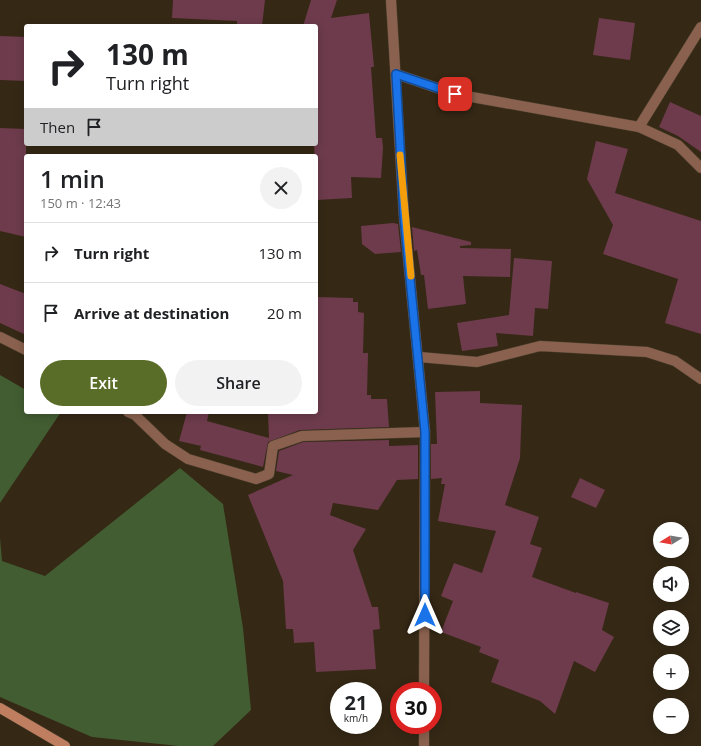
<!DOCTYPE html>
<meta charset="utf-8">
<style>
body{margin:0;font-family:"Open Sans",sans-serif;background:#f2f2f2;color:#202124;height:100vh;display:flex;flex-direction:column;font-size:15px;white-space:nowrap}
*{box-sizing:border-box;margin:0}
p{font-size:13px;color:#757577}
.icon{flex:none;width:22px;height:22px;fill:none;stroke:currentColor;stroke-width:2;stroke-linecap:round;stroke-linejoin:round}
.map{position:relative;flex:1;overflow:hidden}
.details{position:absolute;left:24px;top:154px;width:294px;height:260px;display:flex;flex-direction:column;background:#fff;border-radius:4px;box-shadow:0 2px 10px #0003}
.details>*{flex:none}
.top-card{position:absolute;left:24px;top:24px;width:294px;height:122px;border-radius:4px;box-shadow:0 2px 10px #0003;background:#fff;color:#202124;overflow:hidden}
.needle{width:26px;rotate:259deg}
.buttons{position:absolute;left:653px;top:522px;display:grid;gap:8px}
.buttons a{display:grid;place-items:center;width:36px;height:36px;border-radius:50%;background:#fff;box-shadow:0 2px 10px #0003;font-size:20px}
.speed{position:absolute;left:330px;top:682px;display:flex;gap:8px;font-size:20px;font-weight:700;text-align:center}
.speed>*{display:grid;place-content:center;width:52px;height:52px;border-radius:50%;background:#fff;box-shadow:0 2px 10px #0003;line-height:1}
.speed small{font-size:10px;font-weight:400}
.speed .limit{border:6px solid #d22;background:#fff;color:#111}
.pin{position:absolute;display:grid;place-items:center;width:34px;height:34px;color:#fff;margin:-17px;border-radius:8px;box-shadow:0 2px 6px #0006}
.me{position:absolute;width:44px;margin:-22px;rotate:0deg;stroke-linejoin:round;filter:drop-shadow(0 0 3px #0008)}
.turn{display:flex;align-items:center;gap:14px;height:84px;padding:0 16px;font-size:18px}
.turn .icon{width:52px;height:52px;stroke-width:2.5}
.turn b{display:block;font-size:28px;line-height:34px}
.then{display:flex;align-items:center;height:38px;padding:0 16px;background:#0003;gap:8px;font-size:15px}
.round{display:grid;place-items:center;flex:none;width:42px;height:42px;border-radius:21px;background:#f2f2f2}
.headline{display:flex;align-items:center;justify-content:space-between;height:68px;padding:0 16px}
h1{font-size:24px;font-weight:600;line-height:30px}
.button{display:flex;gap:8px;margin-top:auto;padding:8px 16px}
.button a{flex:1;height:46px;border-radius:24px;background:#5a6d28;color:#fff;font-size:16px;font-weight:600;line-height:46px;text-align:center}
.button a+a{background:#f2f2f2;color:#202124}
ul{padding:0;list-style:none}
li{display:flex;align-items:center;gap:12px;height:60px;padding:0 16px;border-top:1px solid #e0e0e0}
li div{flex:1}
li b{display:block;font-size:15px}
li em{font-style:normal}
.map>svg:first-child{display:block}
.green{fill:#435d32}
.building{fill:#6d3b4c}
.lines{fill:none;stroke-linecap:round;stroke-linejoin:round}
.street-casing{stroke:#504432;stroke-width:11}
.secondary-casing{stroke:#504432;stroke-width:11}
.street{stroke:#8a614e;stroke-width:10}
.secondary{stroke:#bf7e60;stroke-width:10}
.route-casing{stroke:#114b97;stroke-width:10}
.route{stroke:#1a73e8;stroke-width:7}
.slow{stroke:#f59e0b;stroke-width:7}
</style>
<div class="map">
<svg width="701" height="746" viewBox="0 0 701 746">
<rect width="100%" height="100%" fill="#352815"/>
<g class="green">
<polygon points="0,375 26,390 26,412 61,412 0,503"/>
<polygon points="180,468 223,504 243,628 251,710 213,746 179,746 92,737 0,697 0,538 2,561 45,576"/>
</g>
<g class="building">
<polygon points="173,0 265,0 262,26 237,26 237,21 172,18"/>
<polygon points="311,0 337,0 331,18 369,13 374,67 371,67 376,138 382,138 383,148 381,178 351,177 352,198 317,200 314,144 316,144 316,26 303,26"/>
<polygon points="599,18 635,23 630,60 593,55"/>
<polygon points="0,36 26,37 26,81 0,80"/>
<polygon points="670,102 701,116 701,152 678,136 659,127"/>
<polygon points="0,128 26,129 26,237 0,231"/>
<polygon points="596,141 628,149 615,193 701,221 701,334 665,323 678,279 603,254 613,225 587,179"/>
<polygon points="393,223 398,224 401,252 375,254 362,244 361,226"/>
<polygon points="412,227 471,242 471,245 460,246 460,248 511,249 510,277 463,276 466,304 428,309 424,275 421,275 417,250 414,251"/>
<polygon points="514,258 552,261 548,309 535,308 533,336 496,333 498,346 462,351 457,323 509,315"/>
<polygon points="0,284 26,294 26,335 0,323"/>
<polygon points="316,297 353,298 353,302 358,302 358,312 364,313 363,353 368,353 367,395 371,395 371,399 387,399 389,427 300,430 268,442 263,467 200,450 201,446 179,441 187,412 209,412 207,421 269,438 268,413 316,412 318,338 316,338"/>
<polygon points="480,391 480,403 522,405 520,458 505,505 539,517 530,544 542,548 532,577 576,593 576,592 609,603 602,630 614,637 595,672 574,661 555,714 540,701 491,682 499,660 479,652 481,647 441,632 453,601 441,596 454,563 482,573 496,531 438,521 445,484 441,484 442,478 431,479 431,444 437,444 435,392"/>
<polygon points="389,440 389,446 418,445 418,479 397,480 378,510 333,503 330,515 366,529 353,550 372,607 378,607 380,629 373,630 376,669 316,672 314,642 294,643 293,629 286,629 283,581 248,495 293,475 276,471 279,451 303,442"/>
<polygon points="580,478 605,490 596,508 571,497"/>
</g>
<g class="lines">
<defs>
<g id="street">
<polyline points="391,0 404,217 425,432 424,691"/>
<polyline points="396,74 455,94 639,127 701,27"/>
<polyline points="639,127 678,145 701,168"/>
<polyline points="0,337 26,350"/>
<polyline points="419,357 477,362 540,346 647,352 675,361 701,379"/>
<polyline points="128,412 135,415 165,444 188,459 256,479 269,474 273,446 302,436 425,432"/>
<polyline points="424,746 424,725"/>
</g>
<polyline id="secondary" points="0,708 65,746"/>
</defs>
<use href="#street" class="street-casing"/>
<use href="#secondary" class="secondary-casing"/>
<use href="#street" class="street"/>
<use href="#secondary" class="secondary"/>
</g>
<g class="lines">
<defs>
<polyline id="route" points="425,615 425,432 404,217 396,74 455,94"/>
</defs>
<use href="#route" class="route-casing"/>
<use href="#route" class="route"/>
<polyline class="slow" points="400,155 411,276"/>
</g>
</svg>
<div class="buttons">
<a><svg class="needle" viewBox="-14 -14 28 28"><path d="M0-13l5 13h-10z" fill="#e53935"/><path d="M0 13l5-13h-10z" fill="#757577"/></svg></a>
<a><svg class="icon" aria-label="sound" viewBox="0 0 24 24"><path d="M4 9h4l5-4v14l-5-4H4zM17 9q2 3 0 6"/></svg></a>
<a><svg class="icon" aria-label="layers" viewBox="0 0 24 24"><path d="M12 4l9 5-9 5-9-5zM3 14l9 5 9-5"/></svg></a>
<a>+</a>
<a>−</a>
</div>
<div class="speed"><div>21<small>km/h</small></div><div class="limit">30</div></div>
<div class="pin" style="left:455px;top:94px;background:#d93025"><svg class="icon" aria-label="arrive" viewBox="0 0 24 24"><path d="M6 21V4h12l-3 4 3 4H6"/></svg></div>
<svg class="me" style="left:425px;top:615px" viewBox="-20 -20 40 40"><path d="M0-17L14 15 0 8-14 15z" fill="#1a73e8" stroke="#fff" stroke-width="4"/></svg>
<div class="top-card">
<div class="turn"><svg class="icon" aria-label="right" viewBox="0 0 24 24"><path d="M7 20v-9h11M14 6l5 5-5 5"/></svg><div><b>130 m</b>Turn right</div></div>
<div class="then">Then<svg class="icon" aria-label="arrive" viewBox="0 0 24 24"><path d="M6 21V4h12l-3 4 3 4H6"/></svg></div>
</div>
<section class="details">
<div class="headline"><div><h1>1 min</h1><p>150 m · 12:43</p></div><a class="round"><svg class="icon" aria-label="close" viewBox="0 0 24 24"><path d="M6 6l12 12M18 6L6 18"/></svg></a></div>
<ul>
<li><svg class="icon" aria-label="right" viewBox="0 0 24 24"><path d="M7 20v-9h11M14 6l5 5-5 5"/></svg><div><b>Turn right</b></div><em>130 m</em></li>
<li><svg class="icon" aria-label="arrive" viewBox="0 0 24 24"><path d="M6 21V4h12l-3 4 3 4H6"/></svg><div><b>Arrive at destination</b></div><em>20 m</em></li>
</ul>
<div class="button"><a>Exit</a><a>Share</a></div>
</section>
</div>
